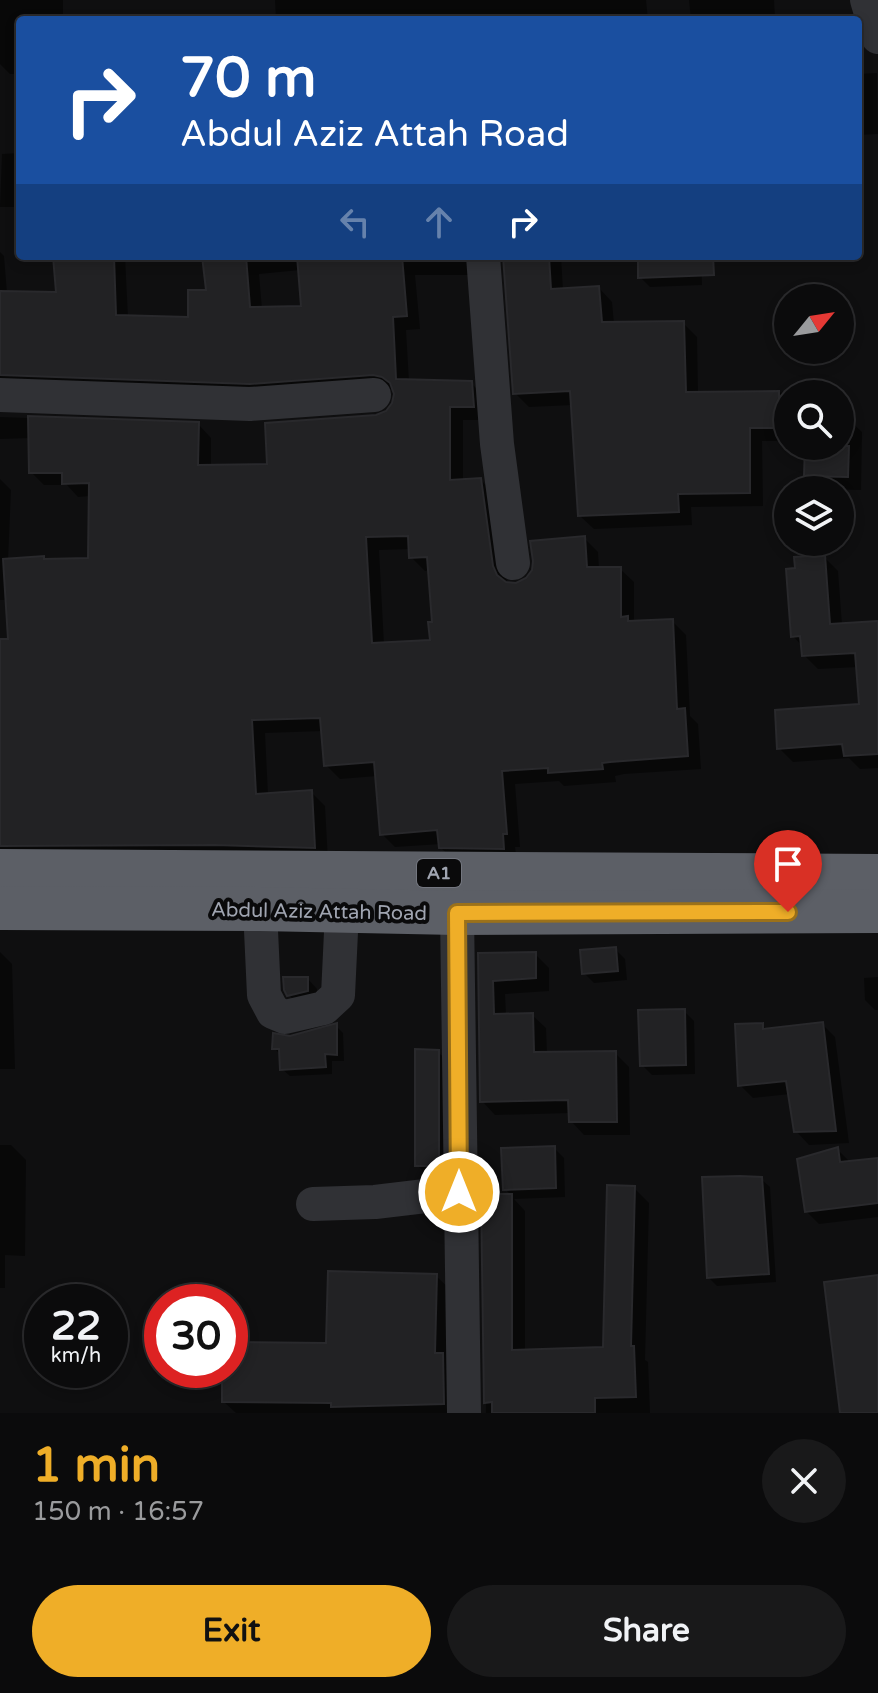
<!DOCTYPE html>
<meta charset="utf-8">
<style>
body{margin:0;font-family:"Varela Round",sans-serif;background:#19191a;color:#f1f3f6;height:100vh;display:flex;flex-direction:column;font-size:30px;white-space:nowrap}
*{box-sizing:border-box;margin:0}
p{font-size:26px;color:#9a9b9d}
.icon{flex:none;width:44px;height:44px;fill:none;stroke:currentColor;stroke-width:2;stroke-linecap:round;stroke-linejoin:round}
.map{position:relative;height:1413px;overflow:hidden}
.sheet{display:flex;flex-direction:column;background:#0b0b0c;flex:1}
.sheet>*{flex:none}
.guide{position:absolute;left:16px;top:16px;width:846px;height:244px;border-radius:8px;box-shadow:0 4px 12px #0003,0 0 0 2px #2b2b2d;background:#1a4fa0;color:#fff;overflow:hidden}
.needle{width:52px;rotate:60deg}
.controls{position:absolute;left:774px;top:284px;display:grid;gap:16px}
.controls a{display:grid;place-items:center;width:80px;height:80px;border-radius:50%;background:#0b0b0c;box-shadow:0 4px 12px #0003,0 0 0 2px #2b2b2d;font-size:40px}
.speed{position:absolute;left:24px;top:1284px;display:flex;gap:16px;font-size:40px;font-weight:700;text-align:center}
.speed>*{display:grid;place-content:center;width:104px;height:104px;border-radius:50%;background:#0b0b0c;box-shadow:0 4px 12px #0003,0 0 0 2px #2b2b2d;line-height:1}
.speed small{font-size:20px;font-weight:400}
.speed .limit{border:12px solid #d22;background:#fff;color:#111}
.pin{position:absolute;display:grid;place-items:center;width:68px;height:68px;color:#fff;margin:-82px -34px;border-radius:50% 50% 50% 0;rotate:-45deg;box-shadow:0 0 8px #0007}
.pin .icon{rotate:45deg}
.me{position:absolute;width:88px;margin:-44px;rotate:0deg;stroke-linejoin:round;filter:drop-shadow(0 0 6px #0008)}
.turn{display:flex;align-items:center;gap:28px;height:168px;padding:0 32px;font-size:36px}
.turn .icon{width:104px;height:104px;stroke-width:2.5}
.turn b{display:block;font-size:56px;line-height:68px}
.lanes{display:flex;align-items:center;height:76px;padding:0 32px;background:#0003;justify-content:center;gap:40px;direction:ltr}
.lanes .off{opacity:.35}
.round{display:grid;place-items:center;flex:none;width:84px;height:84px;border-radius:42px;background:#19191a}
.headline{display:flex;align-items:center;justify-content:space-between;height:136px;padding:0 32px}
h1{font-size:48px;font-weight:700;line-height:60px;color:#efae28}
.cta{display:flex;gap:16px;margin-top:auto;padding:16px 32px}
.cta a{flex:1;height:92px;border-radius:48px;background:#efae28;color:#111;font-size:32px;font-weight:700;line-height:92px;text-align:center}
.cta a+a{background:#19191a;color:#f1f3f6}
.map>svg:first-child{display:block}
.shadow{fill:#0007;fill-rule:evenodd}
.building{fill:#222224;stroke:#29292c;stroke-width:2;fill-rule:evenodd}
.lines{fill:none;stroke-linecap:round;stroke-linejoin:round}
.minor{stroke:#303135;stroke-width:34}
.highway{stroke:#5c5f66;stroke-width:44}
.route-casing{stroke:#9b711a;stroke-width:20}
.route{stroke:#efae28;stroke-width:14}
.labels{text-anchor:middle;stroke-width:8;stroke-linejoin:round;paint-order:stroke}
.shield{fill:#0a0a0b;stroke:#73767f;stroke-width:2}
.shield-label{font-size:18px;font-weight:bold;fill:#a0a5b1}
.street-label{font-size:20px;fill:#a0a5b1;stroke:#0a0a0b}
</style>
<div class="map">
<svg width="878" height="1413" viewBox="0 0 878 1413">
<rect width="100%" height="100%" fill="#0f0f10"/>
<g class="shadow">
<polygon points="0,0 63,0 63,20 20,20 20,74 10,74 0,64"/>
<polygon points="275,0 646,0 648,20 276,20"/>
<polygon points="689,0 774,0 775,18 691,20"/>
<polygon points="877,73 878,134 858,135 858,74"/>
<polygon points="20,153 20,207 0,207 2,154"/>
<path d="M0,252L4,256L7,293L58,294L55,256H125L128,318L190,319L208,292L205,256H483L477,275H415L420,329L406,330L409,382L471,383L485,397L487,420H463V481L481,480L494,494L507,584L515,585L527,580L584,538L598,552L599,569H620L634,582V623L672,621L686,635L690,716L698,724L701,769L624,774L615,776L616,782L564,786L559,781L515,784L520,847H515L517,862L455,861L441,848V844L395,847L382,834L377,776L340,779L326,765L323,731L265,733L268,795L311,792L325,806L328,861L0,857V641H10L7,600H0V479L11,490L8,561L90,560V496L78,497L67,485H44L31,472V438L0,439V417L198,424L211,438V467L269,466L387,413L394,404L395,389L0,395ZM300,270L303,308L262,309L259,274ZM411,549V557L425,571L430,570L434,624L432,642L384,645L379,550Z"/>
<polygon points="505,256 561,256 563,291 599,288 612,302 614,324 683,323 697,337 698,394 822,392 824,394 788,394 788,441 762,441 763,506 691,507 692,525 594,529 580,516 573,405 529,407 515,393"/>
<polygon points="640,256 701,256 702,285 650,287 640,277"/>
<polygon points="840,418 848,419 862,432 861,490 820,489 807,475 807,446 840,446"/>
<polygon points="824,557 838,571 842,625 878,623 878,768 860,769 849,758 793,762 779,748 861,706 858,667 818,669 804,655 803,647 793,636"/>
<polygon points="615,949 625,959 627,980 594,983 584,973"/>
<polygon points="0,952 12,964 15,1069 0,1069"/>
<polygon points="535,954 549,968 549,991 505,994 506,1015 532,1015 546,1028 547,1054 615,1053 629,1067 630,1135 584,1135 571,1121 571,1113 495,1115 482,1101 480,955"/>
<polygon points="878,977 878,1010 875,1010 865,1000 864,978"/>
<polygon points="308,979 317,989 317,1001 299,1005 289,995"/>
<polygon points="684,1011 694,1021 695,1074 652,1075 642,1065"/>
<polygon points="822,1024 835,1037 849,1143 809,1145 796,1131 790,1094 753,1098 740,1085 762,1025 768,1030"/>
<polygon points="336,1026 343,1033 344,1061 332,1061 332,1074 290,1076 282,1069 281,1055 274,1048 290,1039"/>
<polygon points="438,1052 448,1062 448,1175 427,1175 417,1165"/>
<polygon points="0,1145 11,1145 26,1160 25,1256 5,1255 5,1288 0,1288"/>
<polygon points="554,1148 564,1158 565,1197 514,1199 525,1211 525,1352 605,1349 634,1188 649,1203 645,1360 648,1362 650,1413 486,1413 483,1196 512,1196 505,1189"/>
<polygon points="838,1150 851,1163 878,1160 878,1217 819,1224 807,1212"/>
<polygon points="761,1179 770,1187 776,1282 717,1286 709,1278"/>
<polygon points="436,1276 451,1290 458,1413 236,1413 224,1402 224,1370 230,1370 230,1344 328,1345"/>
</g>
<g class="building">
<path d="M53,256H114L116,315L188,317V290H206L202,256H246L250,307L301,306L297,256H402L407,316L393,317L396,379L472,381L474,407H450V480L481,478L493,566L497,575L506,582L516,583L526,578L532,570L533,561L530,541L585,536L587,567H621V617L628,616V621L673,619L677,709L685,708L688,756L610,762L602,763L603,769L548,773V768L502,771L507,834H503L504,849L439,848L437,830L380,835L374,762L324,766L320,718L252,720L256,794L312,790L315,848L215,845L0,846V639H8L3,559L44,556V559L88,558L89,483L62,484V473H29L28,416L199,422L198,465L267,464L265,423L376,415L386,411L392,403L394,394L390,383L382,377L373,375L250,384L0,375V291L56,292ZM408,536L409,558L427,557L432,622H428L430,640L372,643L366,537Z"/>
<polygon points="503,256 549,256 551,289 599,286 602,322 684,321 686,392 779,391 779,428 750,428 750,493 678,494 679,512 578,516 570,391 513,394"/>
<polygon points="638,256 713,256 714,275 638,278"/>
<polygon points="805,446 849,446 848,477 804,476"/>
<polygon points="825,555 830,624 878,621 878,754 844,756 842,744 777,749 775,710 859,704 855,653 802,656 800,636 791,637 786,569 795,568 794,557"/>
<polygon points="616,947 618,971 582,974 580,950"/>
<polygon points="536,952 536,978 493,981 494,1014 533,1013 534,1052 616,1051 617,1122 569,1122 568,1100 480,1102 478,953"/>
<polygon points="283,977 308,977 308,991 287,996 284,990"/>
<polygon points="685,1009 686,1065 640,1066 638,1010"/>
<polygon points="823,1022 836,1131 794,1132 786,1081 738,1086 735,1024 763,1023 763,1029"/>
<polygon points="337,1023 337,1055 325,1054 326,1067 280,1070 279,1049 272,1049 273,1033 290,1036"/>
<polygon points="415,1049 439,1050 439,1166 415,1166"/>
<polygon points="555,1146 556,1188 503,1190 501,1148"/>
<polygon points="838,1147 840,1162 878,1158 878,1203 805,1212 797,1159"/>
<polygon points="740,1176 762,1177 769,1274 707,1278 702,1177"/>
<polygon points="607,1185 635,1186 631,1346 634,1346 636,1397 595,1398 595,1413 492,1413 492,1402 484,1403 481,1194 512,1194 512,1350 603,1347"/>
<polygon points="328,1271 437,1274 435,1353 443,1353 444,1404 331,1407 331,1403 222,1402 222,1370 230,1370 230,1342 326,1343"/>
<polygon points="878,1275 878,1413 840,1413 824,1282"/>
</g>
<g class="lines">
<g class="minor">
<polyline points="867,0 878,37"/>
<polyline points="483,256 497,444 513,563"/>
<polyline points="0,395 250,404 374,395"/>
<polyline points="260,909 264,995 273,1012 285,1017 324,1008 338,995 342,911"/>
<polyline points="457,913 464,1413"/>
<polyline points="313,1204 375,1202 459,1192"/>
</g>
<g class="highway">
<polyline points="0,871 878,876"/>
<polyline points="0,908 260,909 457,913 878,911"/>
</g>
</g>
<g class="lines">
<defs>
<polyline id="route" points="459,1192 457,913 788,912"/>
</defs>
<use href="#route" class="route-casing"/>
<use href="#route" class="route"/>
</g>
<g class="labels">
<rect class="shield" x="417" y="859" width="44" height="28" rx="6"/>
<g class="shield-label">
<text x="439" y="879">A1</text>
</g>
<g class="street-label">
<text transform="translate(319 911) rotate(1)" y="7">Abdul Aziz Attah Road</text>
</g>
</g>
</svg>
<div class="controls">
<a><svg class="needle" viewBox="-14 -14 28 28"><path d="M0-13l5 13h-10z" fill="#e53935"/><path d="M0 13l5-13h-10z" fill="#9a9b9d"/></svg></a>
<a><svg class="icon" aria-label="search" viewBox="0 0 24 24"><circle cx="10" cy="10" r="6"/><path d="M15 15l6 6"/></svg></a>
<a><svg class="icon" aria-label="layers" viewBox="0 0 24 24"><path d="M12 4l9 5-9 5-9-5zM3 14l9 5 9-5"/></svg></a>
</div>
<div class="speed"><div>22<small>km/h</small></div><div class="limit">30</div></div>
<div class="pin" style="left:788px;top:912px;background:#d93025"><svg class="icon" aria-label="arrive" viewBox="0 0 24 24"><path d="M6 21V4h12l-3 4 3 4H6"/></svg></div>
<svg class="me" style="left:459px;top:1192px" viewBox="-20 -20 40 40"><circle r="17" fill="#efae28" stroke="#fff" stroke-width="3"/><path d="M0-11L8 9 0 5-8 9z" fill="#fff"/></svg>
<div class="guide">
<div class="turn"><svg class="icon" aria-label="right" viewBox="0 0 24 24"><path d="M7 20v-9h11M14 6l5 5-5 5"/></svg><div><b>70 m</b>Abdul Aziz Attah Road</div></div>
<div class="lanes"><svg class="icon off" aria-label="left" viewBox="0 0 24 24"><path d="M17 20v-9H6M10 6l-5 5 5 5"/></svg><svg class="icon off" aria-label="ahead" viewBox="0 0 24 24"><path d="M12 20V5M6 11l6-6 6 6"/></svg><svg class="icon" aria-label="right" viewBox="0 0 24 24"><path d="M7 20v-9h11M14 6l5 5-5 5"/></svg></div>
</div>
</div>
<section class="sheet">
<div class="headline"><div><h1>1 min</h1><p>150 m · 16:57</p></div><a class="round"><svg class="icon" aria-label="close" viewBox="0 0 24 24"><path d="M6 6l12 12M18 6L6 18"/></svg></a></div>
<div class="cta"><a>Exit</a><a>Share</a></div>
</section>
